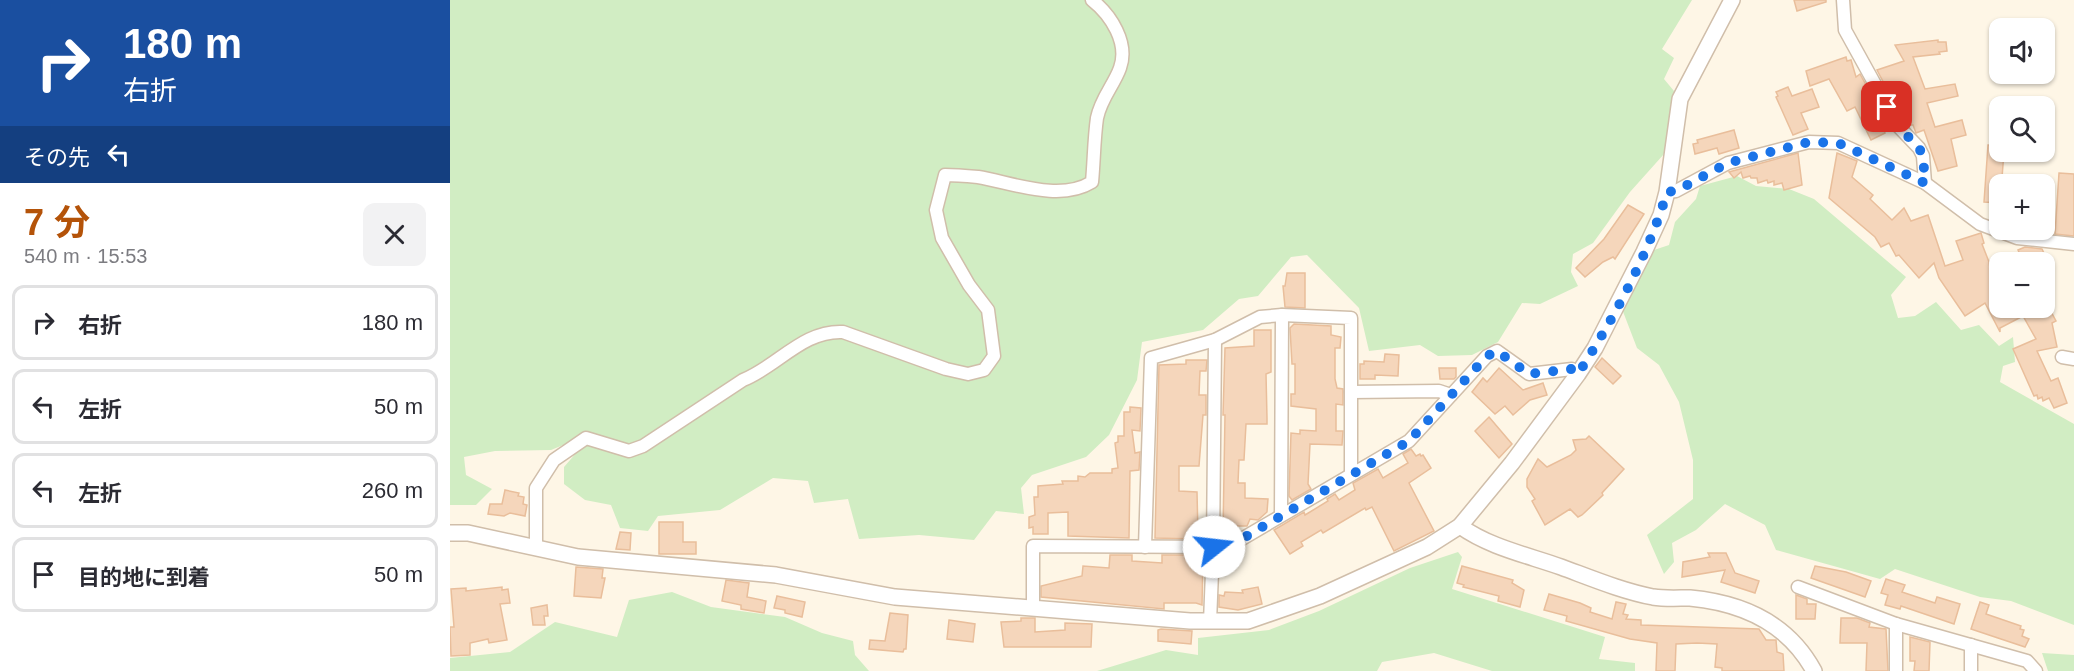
<!DOCTYPE html>
<html lang="ja">
<meta charset="utf-8">
<style>
body{margin:0;font-family:Arial,"Noto Sans JP",sans-serif;background:#f2f2f3;color:#2b2b33;height:100vh;display:flex;flex-direction:column;font-size:22px;white-space:nowrap}
*{box-sizing:border-box;margin:0}
p{font-size:20px;color:#7c7c81}
.icon{flex:none;width:33px;height:33px;fill:none;stroke:currentColor;stroke-width:2;stroke-linecap:round;stroke-linejoin:round}
.map{position:relative;flex:1;overflow:hidden}
.side{display:flex;flex-direction:column;background:#fff;width:450px}
.side>*{flex:none}
.hud{background:#1a4fa0;color:#fff;overflow:hidden}
.tools{position:absolute;left:1539px;top:18px;display:grid;gap:12px}
.tools a{display:grid;place-items:center;width:66px;height:66px;border-radius:12px;background:#fff;box-shadow:0 2px 4px #0004;font-size:30px}
.pin{position:absolute;display:grid;place-items:center;width:51px;height:51px;color:#fff;margin:-26px;border-radius:12px;box-shadow:0 3px 9px #0006}
.me{position:absolute;width:66px;margin:-33px;rotate:74deg;stroke-linejoin:round;filter:drop-shadow(0 0 4px #0008)}
.turn{display:flex;align-items:center;gap:21px;height:126px;padding:0 24px;font-size:27px}
.turn .icon{width:78px;height:78px;stroke-width:2.5}
.turn b{display:block;font-size:42px;line-height:51px}
.then{display:flex;align-items:center;height:57px;padding:0 24px;background:#0003;gap:12px;font-size:22px}
.round{display:grid;place-items:center;flex:none;width:63px;height:63px;border-radius:12px;background:#f2f2f3}
.head{display:flex;align-items:center;justify-content:space-between;height:102px;padding:0 24px}
h1{font-size:36px;font-weight:700;line-height:45px;color:#b45309}
ul{padding:0;list-style:none}
li{display:flex;align-items:center;gap:18px;height:75px;margin:0 12px 9px;padding:0 12px;border:3px solid #e1e1e2;border-radius:12px}
li div{flex:1}
li b{display:block;font-size:22px}
li em{font-style:normal}
main{display:flex;flex:1;min-height:0}
.map>svg:first-child{display:block}
.green{fill:#d1edc3}
.building{fill:#f5d6bb;stroke:#e9be9b;stroke-width:1.5}
.lines{fill:none;stroke-linecap:round;stroke-linejoin:round}
.minor-casing{stroke:#d0beaa;stroke-width:15}
.tertiary-casing{stroke:#d0beaa;stroke-width:18}
.minor{stroke:#fff;stroke-width:12}
.tertiary{stroke:#fff;stroke-width:15}
.route{stroke:#1a73e8;stroke-width:10;stroke-dasharray:0 18}
</style>
<main>
<section class="side">
<div class="hud">
<div class="turn"><svg class="icon" aria-label="right" viewBox="0 0 24 24"><path d="M7 20v-9h11M14 6l5 5-5 5"/></svg><div><b>180 m</b>右折</div></div>
<div class="then">その先<svg class="icon" aria-label="left" viewBox="0 0 24 24"><path d="M17 20v-9H6M10 6l-5 5 5 5"/></svg></div>
</div>
<div class="head"><div><h1>7 分</h1><p>540 m · 15:53</p></div><a class="round"><svg class="icon" aria-label="close" viewBox="0 0 24 24"><path d="M6 6l12 12M18 6L6 18"/></svg></a></div>
<ul>
<li><svg class="icon" aria-label="right" viewBox="0 0 24 24"><path d="M7 20v-9h11M14 6l5 5-5 5"/></svg><div><b>右折</b></div><em>180 m</em></li>
<li><svg class="icon" aria-label="left" viewBox="0 0 24 24"><path d="M17 20v-9H6M10 6l-5 5 5 5"/></svg><div><b>左折</b></div><em>50 m</em></li>
<li><svg class="icon" aria-label="left" viewBox="0 0 24 24"><path d="M17 20v-9H6M10 6l-5 5 5 5"/></svg><div><b>左折</b></div><em>260 m</em></li>
<li><svg class="icon" aria-label="arrive" viewBox="0 0 24 24"><path d="M6 21V4h12l-3 4 3 4H6"/></svg><div><b>目的地に到着</b></div><em>50 m</em></li>
</ul>
</section>
<div class="map">
<svg width="1624" height="671" viewBox="0 0 1624 671">
<rect width="100%" height="100%" fill="#fef6e6"/>
<g class="green">
<polygon points="0,0 1242,0 1212,49 1224,58 1214,79 1224,91 1214,154 1180,192 1143,243 1123,254 1121,272 1128,286 1090,304 1072,303 1048,342 1022,355 988,356 970,345 919,351 909,308 857,255 841,257 808,296 789,299 753,330 692,342 687,380 659,435 636,457 582,475 571,488 574,514 546,511 524,540 469,535 409,539 398,499 364,503 358,481 323,478 270,510 208,516 198,531 170,528 161,505 135,500 114,484 114,467 127,452 118,443 101,450 45,451 14,457 16,475 42,489 26,505 0,505"/>
<polygon points="1287,176 1306,186 1339,189 1364,199 1456,277 1441,295 1448,318 1465,316 1486,302 1511,330 1529,325 1549,346 1563,337 1565,362 1553,366 1550,382 1624,424 1624,625 1561,601 1530,597 1445,569 1430,579 1326,550 1315,525 1275,504 1246,530 1222,543 1224,562 1214,574 1197,535 1243,499 1243,460 1229,402 1209,365 1187,348 1172,309 1204,250 1219,245 1225,222 1246,199 1250,186"/>
<polygon points="1008,552 1012,557 1002,589 1155,637 1149,659 1185,663 1185,671 1042,671 984,653 932,662 927,671 647,671 716,650 748,655 748,638 819,630 869,611 960,568"/>
<polygon points="222,592 261,607 335,617 372,633 403,641 405,655 419,671 0,671 0,658 60,652 105,622 167,637 179,600"/>
<polygon points="1592,653 1624,655 1624,671 1598,671"/>
</g>
<g class="building">
<polygon points="1344,0 1376,0 1376,2 1347,11"/>
<polygon points="1488,40 1488,42 1496,42 1497,51 1489,52 1490,54 1463,57 1475,89 1505,84 1508,96 1477,103 1485,127 1512,120 1516,135 1501,139 1507,166 1488,171 1474,130 1466,133 1463,125 1459,125 1451,106 1447,108 1427,70 1454,61 1445,45"/>
<polygon points="1396,57 1397,61 1401,60 1406,77 1410,74 1432,114 1429,115 1435,133 1421,140 1405,107 1397,111 1379,79 1360,86 1356,71"/>
<polygon points="1338,87 1342,96 1362,89 1369,107 1351,113 1358,129 1343,135 1326,97 1328,96 1326,92"/>
<polygon points="1284,130 1289,148 1269,154 1267,148 1245,154 1243,144 1248,143 1247,140"/>
<polygon points="1538,145 1550,146 1550,152 1554,152 1550,203 1534,202"/>
<polygon points="1348,153 1352,185 1334,190 1332,183 1324,185 1324,181 1318,183 1317,180 1308,183 1307,178 1301,178 1300,176 1293,178 1291,172 1284,178 1279,172"/>
<polygon points="1387,153 1407,161 1402,177 1423,195 1420,199 1442,220 1454,208 1461,221 1478,215 1495,266 1513,260 1506,241 1531,233 1534,243 1532,244 1539,262 1542,279 1540,280 1550,300 1550,308 1599,308 1606,321 1602,323 1607,347 1587,351 1601,381 1608,378 1617,403 1604,408 1599,398 1593,401 1592,397 1588,399 1587,395 1584,396 1563,349 1586,339 1573,316 1550,328 1550,332 1535,303 1515,316 1489,278 1484,263 1469,278 1449,255 1446,256 1439,243 1431,247 1425,237 1379,198"/>
<polygon points="1609,173 1624,174 1624,236 1605,234"/>
<polygon points="1178,205 1194,214 1165,259 1163,257 1153,262 1135,277 1126,268 1154,239"/>
<polygon points="1575,247 1592,249 1598,262 1573,262 1568,250"/>
<polygon points="837,273 855,273 855,308 835,307 833,286 835,286"/>
<polygon points="844,324 881,326 881,335 891,337 890,348 885,348 885,379 887,388 893,389 893,405 886,404 886,431 893,431 892,445 860,444 858,484 861,489 842,500 839,496 841,433 850,434 850,430 866,431 866,409 841,406 841,394 845,394 845,364 842,364 840,328"/>
<polygon points="804,330 821,330 821,372 816,374 817,418 817,424 796,424 794,460 789,460 788,483 795,483 795,498 818,499 817,512 808,520 800,519 797,526 787,526 787,532 773,532 775,415 773,415 775,348 804,346"/>
<polygon points="935,354 949,355 948,376 925,375 925,379 910,379 910,364 914,364 914,361 934,362"/>
<polygon points="1152,358 1171,376 1163,384 1145,367"/>
<polygon points="736,360 757,360 756,371 750,371 749,395 756,395 756,415 753,415 749,466 729,466 729,491 747,492 748,535 745,539 705,538 709,365 736,364"/>
<polygon points="989,368 1006,368 1006,377 1004,379 990,379"/>
<polygon points="1049,368 1073,390 1093,383 1097,395 1080,400 1063,415 1055,406 1045,414 1022,392 1033,378 1037,382"/>
<polygon points="680,407 691,408 690,431 682,430 685,453 690,452 689,470 680,471 679,538 618,536 618,512 598,513 598,534 583,534 583,527 579,528 579,517 585,515 584,497 588,497 588,486 613,484 612,481 628,481 628,476 635,477 640,473 662,473 662,469 668,468 665,443 668,442 668,436 674,436 674,412 680,412"/>
<polygon points="1039,417 1062,444 1049,458 1025,431"/>
<polygon points="1139,436 1174,469 1152,493 1153,495 1132,515 1128,517 1120,509 1095,525 1082,501 1085,499 1077,487 1077,479 1088,459 1097,467 1121,455 1126,450 1123,440 1136,439"/>
<polygon points="961,449 966,456 970,454 971,456 973,455 981,468 959,483 984,531 944,551 922,507 916,510 915,508 873,533 871,530 851,542 853,546 840,554 824,530 854,512 855,515 878,501 877,499 885,494 889,500 905,490 903,483 928,469 933,478 958,463 953,454"/>
<polygon points="55,490 69,493 68,496 74,497 73,504 77,505 75,516 60,513 54,516 38,514 40,504 52,504"/>
<polygon points="209,522 233,522 233,542 246,542 246,554 209,554"/>
<polygon points="170,532 181,533 180,550 166,549"/>
<polygon points="1258,553 1276,553 1285,573 1309,581 1305,593 1271,582 1275,570 1232,577 1233,562 1260,557"/>
<polygon points="660,555 682,555 682,561 712,563 712,555 745,555 746,557 753,557 752,605 746,603 714,603 714,609 591,597 591,586 632,576 633,566 659,568"/>
<polygon points="1012,566 1063,580 1062,583 1074,590 1070,607 1048,601 1049,596 1013,587 1014,585 1007,583"/>
<polygon points="1365,566 1396,572 1421,581 1415,597 1361,578"/>
<polygon points="126,567 153,569 152,578 155,578 151,598 124,596"/>
<polygon points="1436,579 1455,585 1452,592 1485,603 1487,597 1510,604 1504,624 1451,606 1450,609 1435,605 1438,595 1431,593"/>
<polygon points="276,580 299,583 297,597 316,601 314,613 291,609 291,605 272,601"/>
<polygon points="52,587 52,590 58,589 60,603 50,604 57,640 39,643 38,639 20,643 20,655 1,656 0,627 4,627 1,589 16,588 16,591"/>
<polygon points="808,587 812,604 788,610 769,607 769,595 774,596 775,592 793,593 792,590"/>
<polygon points="1099,594 1130,603 1141,608 1140,612 1162,619 1166,602 1176,604 1173,614 1178,615 1176,619 1191,620 1191,625 1309,629 1316,640 1326,640 1327,652 1333,654 1334,671 1272,671 1272,668 1265,667 1267,644 1247,643 1226,644 1225,671 1206,671 1207,643 1180,639 1116,621 1117,616 1094,610"/>
<polygon points="1346,595 1357,599 1357,604 1366,604 1365,619 1346,619"/>
<polygon points="327,596 355,602 352,617 335,613 335,610 324,608"/>
<polygon points="1530,602 1539,605 1536,614 1571,626 1570,629 1574,630 1572,636 1579,639 1575,647 1521,629"/>
<polygon points="97,605 98,616 94,616 95,625 83,625 81,608"/>
<polygon points="440,613 458,615 456,649 454,649 453,652 419,649 420,640 435,641"/>
<polygon points="571,618 585,618 585,632 615,630 615,623 642,624 641,647 554,647 551,622 571,621"/>
<polygon points="1391,618 1407,618 1420,623 1419,627 1436,629 1438,671 1416,671 1417,643 1390,643"/>
<polygon points="499,620 525,624 523,642 497,639"/>
<polygon points="711,629 742,631 741,644 708,641 708,630"/>
<polygon points="1460,637 1480,642 1479,671 1464,671 1465,661 1460,661"/>
</g>
<g class="lines">
<defs>
<g id="minor">
<polyline points="1393,0 1395,30 1448,126 1469,148 1473,156 1475,183"/>
<polyline points="1217,192 1226,191 1278,163 1359,142 1388,143 1475,183 1530,224 1567,238 1624,244"/>
<polyline points="1612,357 1624,359"/>
<polyline points="901,392 989,391 1001,395"/>
<polyline points="831,515 832,315"/>
<polyline points="695,547 701,358 765,340 810,317 832,315 901,318 901,474"/>
<path d="M86,548V488L104,460L136,438L179,451L193,446L293,380C328,366 353,330 393,332L496,369L518,374L534,370L544,356L538,310L519,285L492,238L486,210L495,175C506,175 517,176 528,177C563,183 610,202 642,182C644,161 644,139 647,118C651,98 664,85 670,68C679,43 661,15 642,0"/>
<polyline points="1348,587 1446,624 1577,661 1586,671"/>
<polyline points="583,608 583,546 778,547 959,441 1037,356 1047,351 1079,374 1122,369 1128,374"/>
<polyline points="760,622 763,547 765,340"/>
<polyline points="1446,624 1446,671"/>
<polyline points="1521,645 1521,671"/>
</g>
<g id="tertiary">
<path d="M1010,526C1039,547 1077,555 1111,567C1141,578 1172,591 1203,597C1215,599 1228,598 1240,598C1293,603 1338,623 1364,671"/>
<polyline points="0,533 18,533 128,557 326,575 445,597 740,621 798,621 870,596 977,547 1010,526 1062,463 1128,374 1145,348 1194,252 1211,215 1217,192 1230,99 1282,0"/>
</g>
</defs>
<use href="#minor" class="minor-casing"/>
<use href="#tertiary" class="tertiary-casing"/>
<use href="#minor" class="minor"/>
<use href="#tertiary" class="tertiary"/>
</g>
<g class="lines">
<path class="route" d="M764,547H778L959,441L1037,356L1047,351L1079,374L1122,369L1128,374C1164,318 1198,256 1217,192L1226,191L1278,163L1359,142L1388,143L1475,183L1473,156L1469,148L1448,126L1437,107"/>
</g>
</svg>
<div class="tools">
<a><svg class="icon" aria-label="sound" viewBox="0 0 24 24"><path d="M4 9h4l5-4v14l-5-4H4zM17 9q2 3 0 6"/></svg></a>
<a><svg class="icon" aria-label="search" viewBox="0 0 24 24"><circle cx="10" cy="10" r="6"/><path d="M15 15l6 6"/></svg></a>
<a>+</a>
<a>−</a>
</div>
<div class="pin" style="left:1437px;top:107px;background:#d93025"><svg class="icon" aria-label="arrive" viewBox="0 0 24 24"><path d="M6 21V4h12l-3 4 3 4H6"/></svg></div>
<svg class="me" style="left:764px;top:547px" viewBox="-20 -20 40 40"><circle r="19" fill="#fff"/><path d="M0-13L10 11 0 6-10 11z" fill="#1a73e8"/></svg>
</div>
</main>
